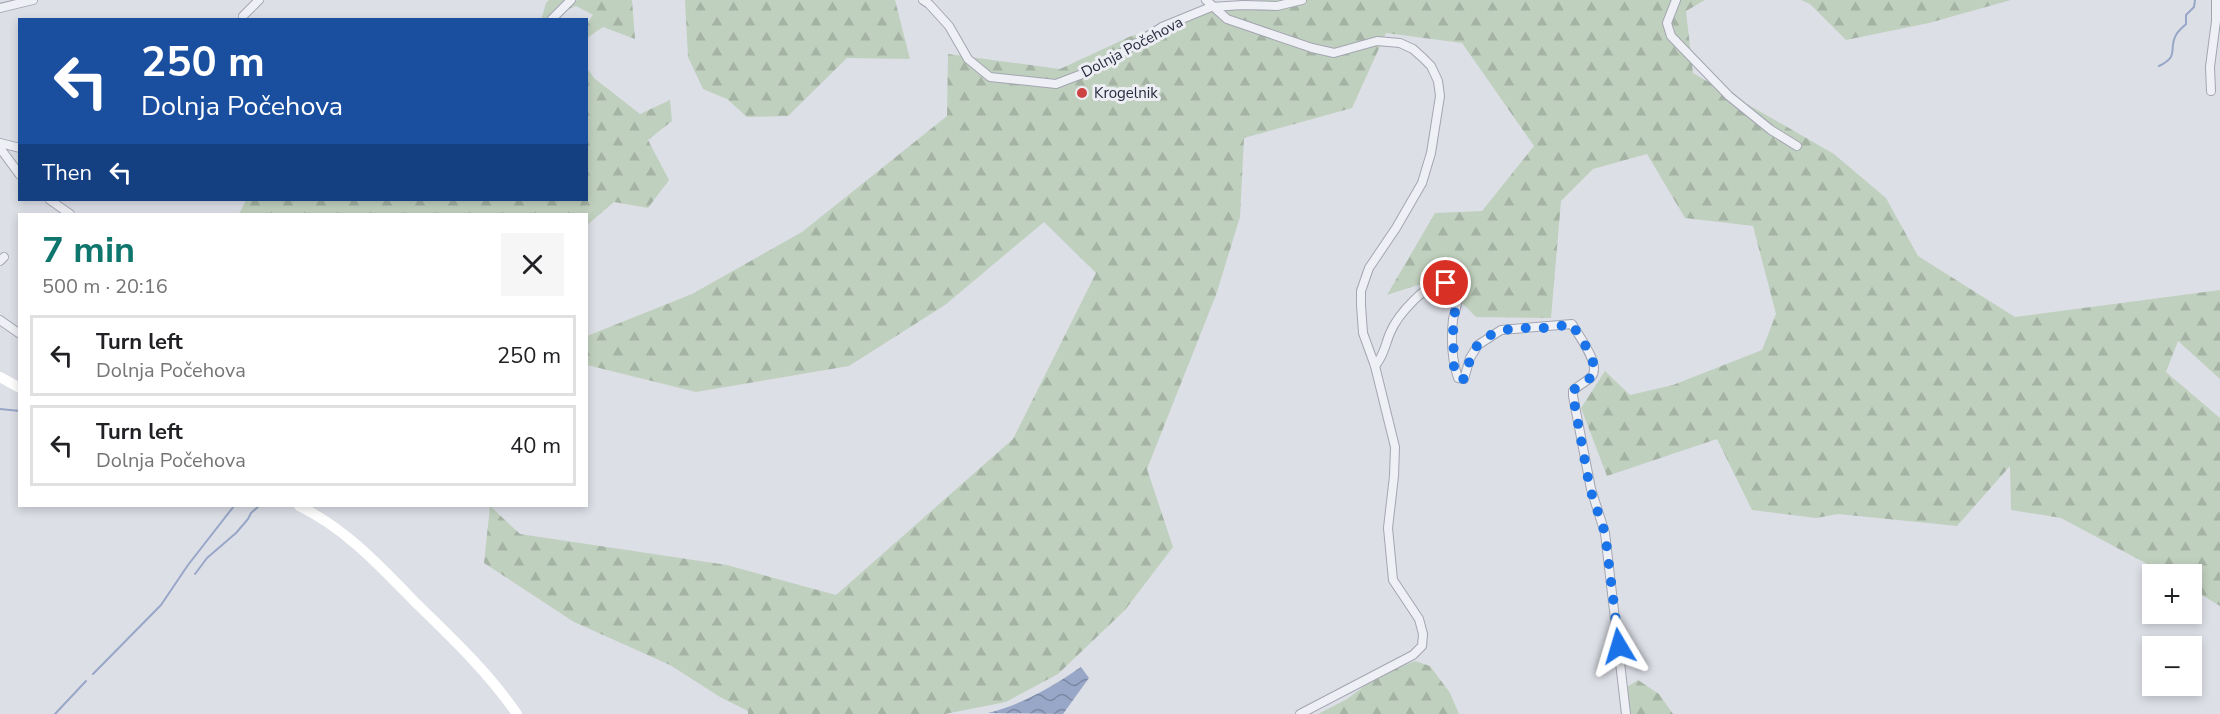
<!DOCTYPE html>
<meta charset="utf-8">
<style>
body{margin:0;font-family:"Nunito Sans",sans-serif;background:#f6f6f6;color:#202124;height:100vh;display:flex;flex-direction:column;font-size:22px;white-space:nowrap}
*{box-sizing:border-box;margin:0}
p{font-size:20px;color:#757577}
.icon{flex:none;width:33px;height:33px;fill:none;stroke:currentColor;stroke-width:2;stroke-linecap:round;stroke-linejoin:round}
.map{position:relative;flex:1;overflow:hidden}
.details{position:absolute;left:18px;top:213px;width:570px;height:294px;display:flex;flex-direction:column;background:#fff;border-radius:0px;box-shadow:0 3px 9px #0003}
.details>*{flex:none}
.guide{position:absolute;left:18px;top:18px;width:570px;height:183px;border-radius:0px;box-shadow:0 3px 9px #0003;background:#1a4fa0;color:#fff;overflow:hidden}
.tools{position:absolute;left:2142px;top:564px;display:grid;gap:12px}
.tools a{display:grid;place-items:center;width:60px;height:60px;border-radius:0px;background:#fff;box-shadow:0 3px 9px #0003;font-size:30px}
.pin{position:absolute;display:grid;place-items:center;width:51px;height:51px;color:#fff;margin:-26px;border:3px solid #fff;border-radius:50%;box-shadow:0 2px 6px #0007}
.me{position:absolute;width:66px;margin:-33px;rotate:353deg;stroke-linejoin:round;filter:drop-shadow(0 0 4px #0008)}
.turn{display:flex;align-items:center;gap:21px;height:126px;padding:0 24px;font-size:27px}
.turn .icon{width:78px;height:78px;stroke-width:2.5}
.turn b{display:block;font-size:42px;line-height:51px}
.then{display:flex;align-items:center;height:57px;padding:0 24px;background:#0003;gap:12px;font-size:22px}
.round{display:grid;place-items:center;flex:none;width:63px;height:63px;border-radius:0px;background:#f6f6f6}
.head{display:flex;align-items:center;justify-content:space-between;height:102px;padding:0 24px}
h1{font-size:36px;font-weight:700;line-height:45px;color:#0f766e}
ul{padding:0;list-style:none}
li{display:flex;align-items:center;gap:18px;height:81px;margin:0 12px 9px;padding:0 12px;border:3px solid #e0e0e0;border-radius:0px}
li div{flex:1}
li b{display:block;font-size:22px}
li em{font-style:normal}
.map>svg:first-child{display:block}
.forest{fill:url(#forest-firs)}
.water{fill:url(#water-waves)}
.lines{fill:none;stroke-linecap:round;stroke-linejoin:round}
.stream{stroke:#98a7c7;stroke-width:2}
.minor-casing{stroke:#a3a5b1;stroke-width:10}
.minor{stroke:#eff0f5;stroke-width:8}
.secondary{stroke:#fff;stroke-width:10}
.route{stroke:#1a73e8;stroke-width:10;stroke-dasharray:0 18}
.poi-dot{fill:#cc4341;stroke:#eceef4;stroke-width:2}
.labels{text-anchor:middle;stroke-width:6;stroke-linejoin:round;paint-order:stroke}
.street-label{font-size:15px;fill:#272b3d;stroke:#eceef4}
.poi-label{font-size:15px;fill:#272b3d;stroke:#eceef4;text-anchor:start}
</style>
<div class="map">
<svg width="2220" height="714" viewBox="0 0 2220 714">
<defs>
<pattern id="forest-firs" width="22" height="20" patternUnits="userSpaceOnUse" patternTransform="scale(1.5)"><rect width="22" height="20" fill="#c0d0be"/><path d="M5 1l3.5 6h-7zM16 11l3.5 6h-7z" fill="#a5b3a4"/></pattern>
<pattern id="water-waves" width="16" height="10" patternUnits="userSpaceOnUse" patternTransform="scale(1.5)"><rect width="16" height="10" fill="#98a7c7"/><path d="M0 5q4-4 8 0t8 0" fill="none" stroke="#7c88a3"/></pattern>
</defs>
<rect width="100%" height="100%" fill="#dddfe7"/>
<g class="forest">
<polygon points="549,0 632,0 635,39 603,27 587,38 587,23 593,15 576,6 541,20 546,3"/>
<polygon points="685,0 895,0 910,59 847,58 788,116 747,117 727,99 703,89 688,57"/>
<polygon points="1265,0 1705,0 1686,11 1693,73 1834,154 1886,198 1918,256 2015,317 2220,290 2220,379 2178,341 2166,372 2220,418 2220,606 2192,589 2192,574 2166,574 2061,518 2011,510 2010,466 1957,526 1838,514 1816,518 1752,510 1717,439 1607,476 1581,408 1605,371 1630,395 1673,385 1762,350 1776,314 1753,226 1685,218 1647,154 1593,169 1561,201 1551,318 1476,317 1446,287 1418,285 1387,295 1435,213 1482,211 1534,146 1462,43 1386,33 1352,108 1244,138 1240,217 1216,295 1147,469 1173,547 1125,610 1058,674 1006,702 945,714 748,714 748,711 720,697 670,665 574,622 484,563 490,506 520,534 727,565 836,595 1013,439 1096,273 1044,222 945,305 849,366 696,392 587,365 587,336 692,294 802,232 947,116 948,54 1060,69 1129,37 1227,3"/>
<polygon points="1801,0 2011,0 1929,23 1846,40 1810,4"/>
<polygon points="587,68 594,78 640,114 670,100 672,121 648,140 669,180 648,208 614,202 587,225 586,214 239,214 246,200 586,200"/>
<polygon points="1415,661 1430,666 1450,693 1459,714 1318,714 1347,699 1378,676"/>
<polygon points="1638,680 1659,694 1673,714 1630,714 1627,687"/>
</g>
<path class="water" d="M1081,667L1089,678L1063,714L988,713C1023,704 1052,687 1081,667Z"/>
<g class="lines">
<g class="stream">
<path d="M2159,66C2180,56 2168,49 2176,35C2178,31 2183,27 2186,24V15L2194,7L2195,0"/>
<polyline points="0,409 20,411"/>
<polyline points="195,574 207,558 236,533 248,519 251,513 259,506"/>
<polyline points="93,674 161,605 188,565 234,506"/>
<polyline points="55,714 86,681"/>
</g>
<defs>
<g id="minor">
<polyline points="923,0 929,4 949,26 968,59 990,77 1056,84 1098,68 1162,27 1211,7 1243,5 1277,6 1302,0"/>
<polyline points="1206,0 1227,19 1312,48 1334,53 1377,41 1400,43 1413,49 1423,58 1431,66 1438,81 1440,96 1431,153 1422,183 1396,228 1369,268 1361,291 1361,305 1363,333 1375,366 1395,447 1394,476 1388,528 1393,580 1419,619 1423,634 1422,646 1413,655 1300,714"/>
<polyline points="1676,0 1667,23 1671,36 1729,96 1771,130 1797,146"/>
<polyline points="0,8 33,0"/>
<polyline points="243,16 259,0"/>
<polyline points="551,20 571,0"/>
<polyline points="2211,91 2210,67 2216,21 2216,0"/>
<polyline points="0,143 20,148"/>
<polyline points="0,148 20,175"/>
<polyline points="50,200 70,214"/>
<polyline points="0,261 4,257"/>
<polyline points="0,320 20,334"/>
<path d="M1375,366C1384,356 1385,345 1390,333C1397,316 1427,280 1447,283C1453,284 1458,289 1458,296C1458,303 1455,311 1453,319C1451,337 1452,360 1458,378L1464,379L1470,358L1478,345L1501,330L1572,324C1578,335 1601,364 1592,376C1587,382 1578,385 1573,391V396L1591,489L1605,533L1626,714"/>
</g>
</defs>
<use href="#minor" class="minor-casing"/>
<use href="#minor" class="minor"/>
<g class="secondary">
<polyline points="0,377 20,388"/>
<path d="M299,506C345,528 380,566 415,602C451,637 488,672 517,714"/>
</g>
</g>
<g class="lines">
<path class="route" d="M1446,283L1454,286L1458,296L1453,322L1454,368L1458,378L1464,379C1469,368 1469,354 1478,345C1495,327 1516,328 1539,328C1550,328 1561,326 1572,324C1578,335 1601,364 1592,376C1587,382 1578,385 1573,391V396L1590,489L1605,533L1619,646"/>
</g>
<circle class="poi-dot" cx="1082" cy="93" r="6"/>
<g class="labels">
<g class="street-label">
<text transform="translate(1132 47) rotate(-28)" y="5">Dolnja Počehova</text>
</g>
<g class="poi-label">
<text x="1094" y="98">Krogelnik</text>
</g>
</g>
</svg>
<div class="tools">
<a>+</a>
<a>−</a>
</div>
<div class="pin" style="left:1446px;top:283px;background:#d93025"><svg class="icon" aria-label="arrive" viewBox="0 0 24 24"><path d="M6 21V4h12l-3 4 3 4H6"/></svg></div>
<svg class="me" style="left:1619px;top:646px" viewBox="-20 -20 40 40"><path d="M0-17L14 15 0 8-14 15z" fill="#1a73e8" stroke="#fff" stroke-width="4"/></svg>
<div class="guide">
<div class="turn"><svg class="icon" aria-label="left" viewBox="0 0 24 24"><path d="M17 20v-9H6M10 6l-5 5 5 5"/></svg><div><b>250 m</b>Dolnja Počehova</div></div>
<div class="then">Then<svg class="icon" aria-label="left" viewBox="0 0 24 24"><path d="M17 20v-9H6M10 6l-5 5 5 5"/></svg></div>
</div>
<section class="details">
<div class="head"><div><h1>7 min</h1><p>500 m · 20:16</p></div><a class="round"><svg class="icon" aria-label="close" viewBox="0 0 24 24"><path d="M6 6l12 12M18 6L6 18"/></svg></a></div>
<ul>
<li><svg class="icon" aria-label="left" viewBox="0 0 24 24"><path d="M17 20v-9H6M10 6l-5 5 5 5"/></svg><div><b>Turn left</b><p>Dolnja Počehova</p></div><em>250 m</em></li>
<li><svg class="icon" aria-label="left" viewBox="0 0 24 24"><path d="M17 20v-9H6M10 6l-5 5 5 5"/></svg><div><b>Turn left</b><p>Dolnja Počehova</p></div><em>40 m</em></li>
</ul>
</section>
</div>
